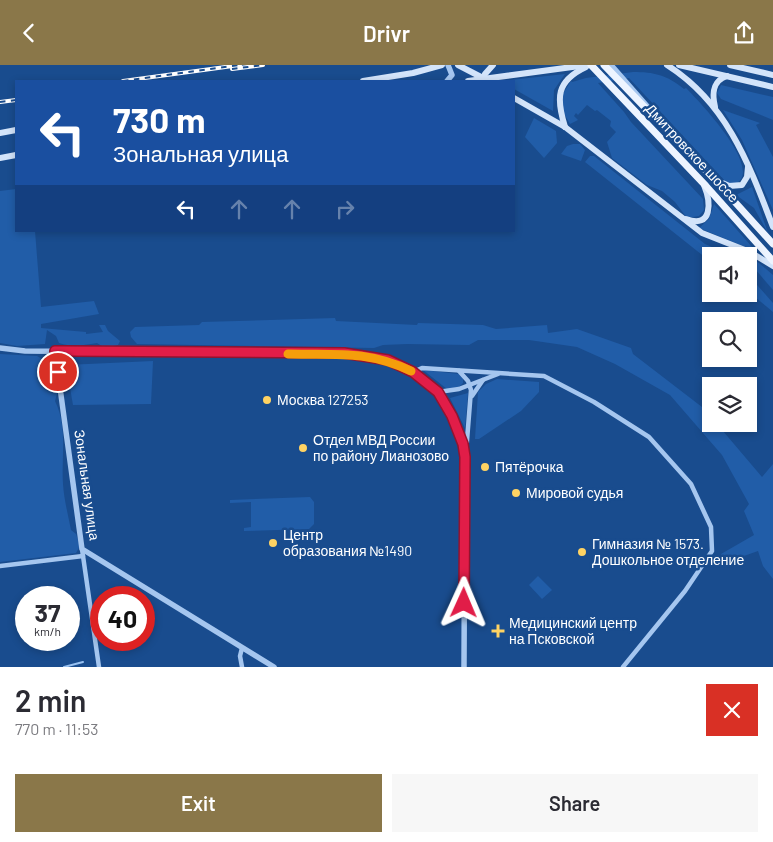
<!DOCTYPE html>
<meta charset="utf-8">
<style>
body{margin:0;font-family:Barlow,sans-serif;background:#f7f7f7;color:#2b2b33;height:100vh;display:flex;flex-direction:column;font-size:19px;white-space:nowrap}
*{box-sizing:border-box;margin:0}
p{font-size:16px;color:#7c7c81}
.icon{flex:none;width:28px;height:28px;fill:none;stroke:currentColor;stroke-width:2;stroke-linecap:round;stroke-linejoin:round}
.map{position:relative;height:602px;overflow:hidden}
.sheet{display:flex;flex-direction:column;background:#fff;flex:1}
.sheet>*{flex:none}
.hud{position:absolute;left:15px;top:15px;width:500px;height:152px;border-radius:0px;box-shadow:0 2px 8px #0003;background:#1a4fa0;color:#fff;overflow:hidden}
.controls{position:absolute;left:702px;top:182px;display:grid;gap:10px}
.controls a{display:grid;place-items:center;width:55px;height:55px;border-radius:0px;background:#fff;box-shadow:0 2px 8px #0003;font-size:25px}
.speed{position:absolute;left:15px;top:521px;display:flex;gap:10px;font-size:25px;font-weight:700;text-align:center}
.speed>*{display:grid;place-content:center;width:65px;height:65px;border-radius:50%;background:#fff;box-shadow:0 2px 8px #0003;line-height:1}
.speed small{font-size:12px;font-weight:400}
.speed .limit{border:8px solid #d22;background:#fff;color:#111}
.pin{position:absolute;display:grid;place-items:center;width:42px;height:42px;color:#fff;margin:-21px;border:2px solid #fff;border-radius:50%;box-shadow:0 1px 5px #0007}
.me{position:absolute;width:55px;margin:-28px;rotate:1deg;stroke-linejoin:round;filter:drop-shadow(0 0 4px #0008)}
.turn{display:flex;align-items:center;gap:18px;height:105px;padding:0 15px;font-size:22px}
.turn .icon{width:65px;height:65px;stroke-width:2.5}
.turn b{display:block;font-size:35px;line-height:42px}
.lanes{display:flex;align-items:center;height:48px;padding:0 15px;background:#0003;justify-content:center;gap:25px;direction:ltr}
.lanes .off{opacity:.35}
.round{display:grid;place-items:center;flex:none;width:52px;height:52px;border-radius:0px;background:#f7f7f7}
.headline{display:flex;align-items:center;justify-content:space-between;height:85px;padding:0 15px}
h1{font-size:30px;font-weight:600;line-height:38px}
.action{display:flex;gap:10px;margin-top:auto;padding:10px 15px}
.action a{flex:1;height:58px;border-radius:0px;background:#8a7749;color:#fff;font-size:20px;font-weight:600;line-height:58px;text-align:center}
.action a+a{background:#f7f7f7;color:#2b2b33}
header{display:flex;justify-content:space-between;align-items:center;height:65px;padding:0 15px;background:#8a7749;color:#fff;font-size:22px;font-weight:600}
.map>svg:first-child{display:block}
.green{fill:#215da8}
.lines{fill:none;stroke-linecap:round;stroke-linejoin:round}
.stream{stroke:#98c1f1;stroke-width:2}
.minor{stroke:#a5c6ef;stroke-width:4.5}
.tertiary{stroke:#a5c6ef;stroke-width:5.5}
.secondary{stroke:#d3e4fa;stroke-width:6}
.primary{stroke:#edf4ff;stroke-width:7}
.rail-casing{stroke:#fff;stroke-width:4}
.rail{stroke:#194c8e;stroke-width:2;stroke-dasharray:5.5;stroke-linecap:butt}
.route-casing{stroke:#92132f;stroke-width:12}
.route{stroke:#e11d48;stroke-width:9}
.slow{stroke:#f59e0b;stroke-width:9}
.poi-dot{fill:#ffd363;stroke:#194c8e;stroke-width:2}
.labels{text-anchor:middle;stroke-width:5;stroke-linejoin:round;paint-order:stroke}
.street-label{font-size:14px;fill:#fff;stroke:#194c8e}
.poi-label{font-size:14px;fill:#fff;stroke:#194c8e;text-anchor:start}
</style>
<header><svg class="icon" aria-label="back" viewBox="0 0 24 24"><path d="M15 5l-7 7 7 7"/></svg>Drivr<svg class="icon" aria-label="share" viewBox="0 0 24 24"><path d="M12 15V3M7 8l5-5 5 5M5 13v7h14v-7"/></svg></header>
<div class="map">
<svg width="773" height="602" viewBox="0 0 773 602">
<rect width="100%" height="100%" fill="#194c8e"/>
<g class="green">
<path d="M633,7C654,7 667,10 684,24L686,23C698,35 770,110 732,120L725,116L629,13L598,18L624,47L631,57L703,134L704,145L699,151L687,153L675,137L662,126L647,120L612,93L607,77L616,67L610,61L611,56L597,45L595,46L587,40L578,50L576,48L574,51L578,55L570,59L563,47L562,30L571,16L572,17L586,13Z"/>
<polygon points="565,9 554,25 553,46 514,24 514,16 501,16"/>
<polygon points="721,20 773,32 773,55 721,34 717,28"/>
<polygon points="723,45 760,58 756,60 773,92 773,145 742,75"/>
<polygon points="534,53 556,66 557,78 544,93 525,72"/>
<polygon points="573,79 580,79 585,85 581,96 561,89 567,81"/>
<polygon points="590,91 594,91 705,179 733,191 711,191 711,197 585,97"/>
<polygon points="752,122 768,168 754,143 736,130"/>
<path d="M16,124V166H35L41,242L94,236L99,249L41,259V263L86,267V269L103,267L99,260H105L108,266L120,276L118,280L105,283L97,278C83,280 73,283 59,278L56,271L47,265L45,279L17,281L0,278V126Z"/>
<polygon points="714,139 753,183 750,184 699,163 709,154"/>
<polygon points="749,192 759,198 773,210 773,225 749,197"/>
<polygon points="749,204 752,210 750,212 773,238 773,247 749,227"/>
<polygon points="335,253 336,256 417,260 418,258 483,260 496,264 547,260 548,268 577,264 631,283 633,289 702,342 711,352 711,359 717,359 762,412 773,399 773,514 763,501 758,486 724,498 721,495 721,489 754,470 744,446 749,439 722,390 670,330 615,299 577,282 529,275 478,275 469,280 407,279 383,280 374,283 137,279 131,272 130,267 135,262 199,260 202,257"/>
<path d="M0,289L37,291L49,298L56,317L57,329L55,336C68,362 61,392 63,419C64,434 68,450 71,465L76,469L80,481L76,488L0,497Z"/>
<polygon points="153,296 151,339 73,340 66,300"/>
<polygon points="423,305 459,309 463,312 463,318 459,322 447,324"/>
<polygon points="497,314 539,317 539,327 521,346 479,374 475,374 478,327 486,319"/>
<polygon points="468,328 465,363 450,333"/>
<polygon points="310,432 314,437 314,459 309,464 244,466 244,463 251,462 251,437 230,438 230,435"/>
<polygon points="538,511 552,525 542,534 529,520"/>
</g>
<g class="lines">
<polyline class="stream" points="64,602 83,597"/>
<g class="minor">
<polyline points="459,306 468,316 471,325 466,388"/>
<polyline points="413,307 422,303 544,311 594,337 649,372 691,419 711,462 712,486 685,526 623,602"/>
<polyline points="438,327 459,324 498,309"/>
<polyline points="472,331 483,315"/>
<polyline points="82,484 99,602"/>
<polyline points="0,501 83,491"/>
<polyline points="242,602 240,591 242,583"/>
</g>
<g class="tertiary">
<polyline points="611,0 654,49"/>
<polyline points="447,16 452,10 448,0"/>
<path d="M0,283L25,286L344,289C412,295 453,321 465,392L464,602"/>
<polyline points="55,286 82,484 274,602"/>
</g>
<g class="secondary">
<polyline points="458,0 483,13"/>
<path d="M667,0C727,38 749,99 773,162"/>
<polyline points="679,0 773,22"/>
<polyline points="730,0 773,10"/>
<polyline points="483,15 485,9 493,0"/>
<polyline points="363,16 413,8 442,0"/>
<polyline points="468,16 587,0"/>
<polyline points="514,33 565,62 702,168 750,187 773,201"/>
<path d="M715,42C712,29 712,16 727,11"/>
<path d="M565,62C556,33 556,16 586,2"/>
<polyline points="0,68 16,65"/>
<polyline points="0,93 16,90"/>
<polyline points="716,115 729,121 742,120 747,112 748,102"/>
<path d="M686,154C713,164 711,137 704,120"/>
</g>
<g class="primary">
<polyline points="591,0 706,121 773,196"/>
<polyline points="604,0 714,114 773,179"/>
</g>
<defs>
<g id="rail">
<polyline points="232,4 263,0"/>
<polyline points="123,16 240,0"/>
<polyline points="0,37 16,35"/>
</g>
</defs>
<use href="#rail" class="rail-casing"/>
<use href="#rail" class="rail"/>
</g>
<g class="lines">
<defs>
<polyline id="route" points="58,307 55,286 64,286 344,288 388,295 413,307 438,327 452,351 463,379 465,392 464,538"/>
</defs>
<use href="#route" class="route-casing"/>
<use href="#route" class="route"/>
<path class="slow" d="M288,289C335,290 367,285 411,306"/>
</g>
<g class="poi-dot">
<circle cx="267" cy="335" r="5"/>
<circle cx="303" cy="383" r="5"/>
<circle cx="485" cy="402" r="5"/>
<circle cx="516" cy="428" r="5"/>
<circle cx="273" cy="478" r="5"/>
<circle cx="582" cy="487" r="5"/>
<path d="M495.5 558.5h5v5h5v5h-5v5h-5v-5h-5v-5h5z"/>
</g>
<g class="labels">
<g class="street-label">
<text transform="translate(692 88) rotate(47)" y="5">Дмитровское шоссе</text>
<text transform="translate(87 420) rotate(82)" y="5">Зональная улица</text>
</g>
<g class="poi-label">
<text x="277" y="340">Москва 127253</text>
<text x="313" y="380">Отдел МВД России<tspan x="313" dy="16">по району Лианозово</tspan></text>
<text x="495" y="407">Пятёрочка</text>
<text x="526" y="433">Мировой судья</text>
<text x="283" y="475">Центр<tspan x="283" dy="16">образования №1490</tspan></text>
<text x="592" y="484">Гимназия № 1573.<tspan x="592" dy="16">Дошкольное отделение</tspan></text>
<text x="509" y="563">Медицинский центр<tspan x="509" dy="16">на Псковской</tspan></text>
</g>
</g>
</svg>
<div class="controls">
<a><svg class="icon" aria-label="sound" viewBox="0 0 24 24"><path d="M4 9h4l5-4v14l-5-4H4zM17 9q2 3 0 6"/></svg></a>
<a><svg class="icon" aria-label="search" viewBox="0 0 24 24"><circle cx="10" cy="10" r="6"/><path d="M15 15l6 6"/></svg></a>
<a><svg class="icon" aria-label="layers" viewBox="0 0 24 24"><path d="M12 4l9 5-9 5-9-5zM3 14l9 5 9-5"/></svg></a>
</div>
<div class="speed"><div>37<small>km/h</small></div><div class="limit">40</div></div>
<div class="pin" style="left:58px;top:307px;background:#d93025"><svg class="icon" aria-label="arrive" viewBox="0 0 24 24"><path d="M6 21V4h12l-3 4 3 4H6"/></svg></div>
<svg class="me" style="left:464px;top:538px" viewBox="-20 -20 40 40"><path d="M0-17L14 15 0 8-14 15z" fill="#e11d48" stroke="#fff" stroke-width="4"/></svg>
<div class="hud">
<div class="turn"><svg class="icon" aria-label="left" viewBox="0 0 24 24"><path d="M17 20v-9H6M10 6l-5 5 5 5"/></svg><div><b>730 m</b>Зональная улица</div></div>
<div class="lanes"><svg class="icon" aria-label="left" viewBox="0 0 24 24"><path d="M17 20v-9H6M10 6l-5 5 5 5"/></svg><svg class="icon off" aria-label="ahead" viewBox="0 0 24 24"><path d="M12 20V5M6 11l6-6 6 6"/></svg><svg class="icon off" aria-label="ahead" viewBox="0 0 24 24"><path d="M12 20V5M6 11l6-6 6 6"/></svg><svg class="icon off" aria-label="right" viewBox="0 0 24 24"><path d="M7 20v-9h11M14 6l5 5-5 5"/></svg></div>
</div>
</div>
<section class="sheet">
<div class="headline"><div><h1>2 min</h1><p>770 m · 11:53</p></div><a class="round" style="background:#d93025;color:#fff"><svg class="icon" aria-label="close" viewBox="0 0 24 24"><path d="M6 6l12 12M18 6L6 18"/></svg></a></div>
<div class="action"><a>Exit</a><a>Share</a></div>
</section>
